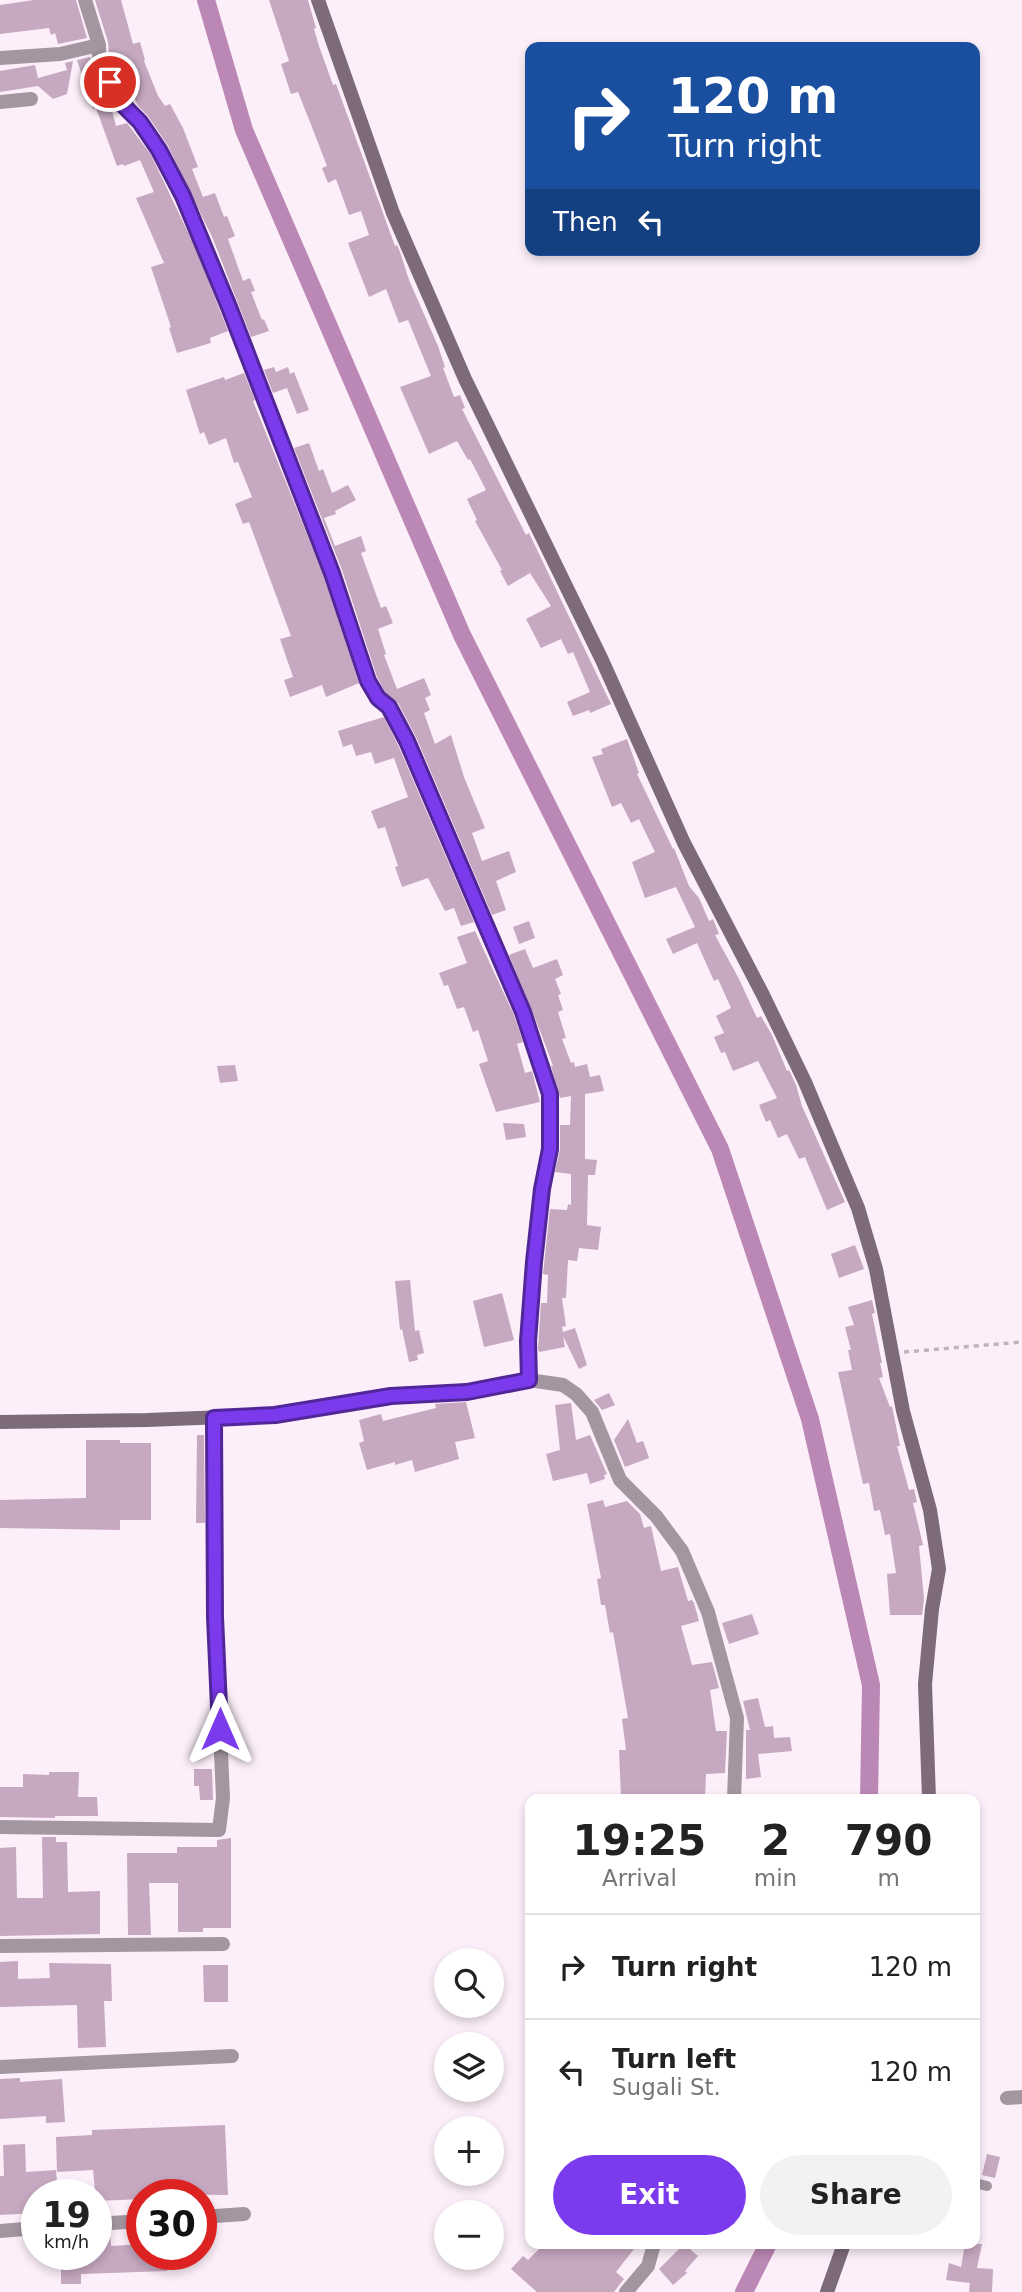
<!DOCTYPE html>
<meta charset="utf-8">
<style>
body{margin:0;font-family:"DejaVu Sans",sans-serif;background:#f2f2f2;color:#222;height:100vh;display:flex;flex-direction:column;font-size:26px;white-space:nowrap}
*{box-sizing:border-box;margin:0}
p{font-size:23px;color:#767676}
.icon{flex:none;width:38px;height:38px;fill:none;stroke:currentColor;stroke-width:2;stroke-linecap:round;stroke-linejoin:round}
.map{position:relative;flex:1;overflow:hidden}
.details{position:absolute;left:525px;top:1794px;width:455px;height:455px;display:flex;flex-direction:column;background:#fff;border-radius:14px;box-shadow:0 4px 10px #0003}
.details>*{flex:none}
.top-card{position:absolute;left:525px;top:42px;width:455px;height:214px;border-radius:14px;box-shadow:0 4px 10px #0003;background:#1a4fa0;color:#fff;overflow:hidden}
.fabs{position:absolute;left:434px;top:1948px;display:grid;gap:14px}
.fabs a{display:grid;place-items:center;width:70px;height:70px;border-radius:50%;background:#fff;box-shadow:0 4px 10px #0003;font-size:35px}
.speed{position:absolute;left:21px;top:2179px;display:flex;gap:14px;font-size:35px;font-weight:700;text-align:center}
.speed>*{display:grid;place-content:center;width:91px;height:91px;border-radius:50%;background:#fff;box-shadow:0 4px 10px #0003;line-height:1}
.speed small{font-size:18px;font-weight:400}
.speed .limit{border:10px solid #d22;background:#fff;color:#111}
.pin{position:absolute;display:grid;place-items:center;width:60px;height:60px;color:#fff;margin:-30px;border:4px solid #fff;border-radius:50%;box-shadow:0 2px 7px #0007}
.me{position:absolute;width:77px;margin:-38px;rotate:0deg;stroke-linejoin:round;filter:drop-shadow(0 0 5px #0008)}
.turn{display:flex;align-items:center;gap:24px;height:147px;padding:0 28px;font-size:32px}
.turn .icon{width:91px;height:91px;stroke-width:2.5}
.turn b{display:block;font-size:49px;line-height:60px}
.then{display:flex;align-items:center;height:66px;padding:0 28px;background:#0003;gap:14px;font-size:26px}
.eta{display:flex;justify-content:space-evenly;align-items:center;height:119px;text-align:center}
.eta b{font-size:42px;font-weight:700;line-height:49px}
.primary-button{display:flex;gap:14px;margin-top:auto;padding:14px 28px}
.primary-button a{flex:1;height:80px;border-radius:42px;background:#7c3aed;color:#fff;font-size:28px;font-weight:700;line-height:80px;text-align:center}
.primary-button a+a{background:#f2f2f2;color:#222}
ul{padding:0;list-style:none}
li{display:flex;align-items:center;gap:21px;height:105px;padding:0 28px;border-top:2px solid #e0e0e0}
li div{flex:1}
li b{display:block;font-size:26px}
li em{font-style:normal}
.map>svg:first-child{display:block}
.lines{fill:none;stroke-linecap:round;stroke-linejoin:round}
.canal{stroke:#bb87b4;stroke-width:18}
.building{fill:#c6a8c1}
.path{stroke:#c0b3bd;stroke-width:3.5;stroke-dasharray:5 5;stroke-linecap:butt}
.lane{stroke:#a496a1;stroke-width:10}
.street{stroke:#a496a1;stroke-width:14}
.secondary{stroke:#7d6a7a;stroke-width:14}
.route-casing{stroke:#51269a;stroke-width:18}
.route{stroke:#7c3aed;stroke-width:12}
</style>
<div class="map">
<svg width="1022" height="2292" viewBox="0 0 1022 2292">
<rect width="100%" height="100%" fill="#fceff9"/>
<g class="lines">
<g class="canal">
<polyline points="206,0 244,130 462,635 720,1149 810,1419 871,1685 869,1799"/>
<polyline points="744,2292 768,2244"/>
</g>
</g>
<g class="building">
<polygon points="34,0 76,0 87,38 58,44 55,33 51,35 49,28 0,34 0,5"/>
<polygon points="95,0 121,0 133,44 140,42 145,60 144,61 158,96 165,106 170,104 183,128 198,167 192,169 203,197 215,193 224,217 227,216 235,236 228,239 243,281 250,278 255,291 251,292 262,320 264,319 269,331 251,337 213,239 168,146 148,116 138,106 132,92 127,94 119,78 109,54 108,42"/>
<polygon points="269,0 308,0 316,28 314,29 319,46 333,85 336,84 395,246 397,245 400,252 409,280 438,346 445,367 443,368 454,397 460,395 465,408 462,409 526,535 529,533 611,704 590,713 589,710 573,716 567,702 590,692 573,652 568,654 561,639 541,648 526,619 551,606 530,573 508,586 500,571 502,570 475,521 477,520 467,499 486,490 470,459 468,460 457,441 429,454 400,387 431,376 408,320 399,323 386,289 369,297 348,243 369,235 361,211 349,215 336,179 328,183 322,168 327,166 310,122 298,92 291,94 281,64 289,61"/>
<polygon points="90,57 109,100 116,126 127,123 151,155 195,247 228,331 210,338 211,343 177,353 169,328 171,327 151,267 164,263 136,198 154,192 140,160 124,166 123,164 117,166 96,108 93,109 77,60"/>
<polygon points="73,61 67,94 53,99 38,86 0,92 0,71 35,65 38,78 67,70 65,63"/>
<polygon points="274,367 276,372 288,367 290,374 294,372 309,410 297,414 287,388 273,393 264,370"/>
<polygon points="244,373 255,400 253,401 324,576 359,683 326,697 322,685 290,697 284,680 293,677 280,639 291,636 249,522 243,524 235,504 252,497 238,462 234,463 226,438 209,445 204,432 200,434 186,390 224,377 225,380"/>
<polygon points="309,443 319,471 323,469 332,493 348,485 356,500 335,511 336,514 324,518 335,546 361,536 366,551 361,553 381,608 386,606 393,623 378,629 386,654 384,655 397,689 424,678 431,695 425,698 430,710 424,713 435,744 451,735 464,777 485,828 472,833 482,861 509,851 516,872 496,881 506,910 492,915 416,737 398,703 385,692 377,677 342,570 294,448"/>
<polygon points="384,717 398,745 474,922 461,926 454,908 445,911 428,878 402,887 395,867 398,866 385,827 378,829 371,811 408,797 394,758 375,764 371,752 356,756 352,744 343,747 338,731"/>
<polygon points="627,739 639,773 637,774 673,849 674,848 689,886 699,898 709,921 713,919 719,934 715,935 739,979 757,1018 761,1016 772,1035 787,1071 789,1070 796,1085 802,1106 845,1202 827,1210 805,1157 799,1159 787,1134 778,1138 770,1120 766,1122 759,1105 777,1098 758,1061 733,1071 725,1052 721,1053 714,1037 724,1033 716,1016 731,1008 718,979 714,981 697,943 673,954 666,939 695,927 676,887 645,898 632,862 655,852 639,819 631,823 621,803 612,807 592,757 603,754 601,749"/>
<polygon points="529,921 535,938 519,944 513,927"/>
<polygon points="475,931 514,1015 523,1042 517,1044 525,1073 532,1071 540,1102 496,1112 479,1064 488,1061 478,1030 473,1032 464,1007 457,1009 448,985 444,986 439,973 467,963 457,937"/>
<polygon points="525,949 533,968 557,959 563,975 555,979 561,994 558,995 563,1010 558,1012 566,1038 562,1039 571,1063 574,1062 575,1067 587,1064 590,1077 600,1075 604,1091 585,1094 585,1159 597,1160 595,1175 588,1175 587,1225 601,1227 598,1250 579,1248 577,1261 568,1260 566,1298 562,1298 566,1326 562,1327 563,1332 575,1328 587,1365 579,1369 563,1336 565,1347 539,1352 538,1348 541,1303 547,1303 548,1275 543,1274 550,1209 567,1210 568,1204 571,1205 571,1174 555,1172 560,1149 560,1125 570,1125 571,1096 560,1098 551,1066 553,1066 542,1036 509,955"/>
<polygon points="235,1065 238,1081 220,1083 217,1066"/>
<polygon points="503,1123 524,1124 526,1137 506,1140"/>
<polygon points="855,1245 864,1269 839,1278 831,1254"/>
<polygon points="410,1280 415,1331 419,1330 424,1353 417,1355 418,1360 409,1362 402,1329 400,1330 395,1281"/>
<polygon points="502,1293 514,1340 484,1347 473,1301"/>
<polygon points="872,1300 875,1313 872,1314 882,1363 880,1363 883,1377 879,1378 890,1407 892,1406 900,1446 897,1446 909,1490 914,1489 917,1502 913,1503 923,1545 919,1546 924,1599 922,1615 890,1615 887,1574 896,1573 890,1534 885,1535 880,1510 874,1511 869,1483 863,1484 838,1372 852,1370 848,1350 851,1350 845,1327 854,1325 848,1307"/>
<polygon points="609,1393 615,1405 602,1410 594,1400"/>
<polygon points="466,1402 475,1438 455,1442 459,1459 415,1472 412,1460 395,1465 395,1462 367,1470 359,1443 364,1441 359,1420 381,1414 383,1421 436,1408 435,1404"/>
<polygon points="571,1403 576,1440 590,1435 607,1474 604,1475 605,1479 590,1484 587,1473 553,1481 546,1454 560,1450 555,1405"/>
<polygon points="628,1419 637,1443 643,1441 649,1458 625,1467 614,1440"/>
<polygon points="197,1435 204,1435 205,1523 196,1523"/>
<polygon points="86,1440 120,1440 120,1443 151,1443 151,1520 120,1520 120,1530 0,1528 0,1500 86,1498"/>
<polygon points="603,1500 605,1507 627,1501 640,1514 644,1528 651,1526 661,1571 678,1567 688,1601 692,1600 694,1603 699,1621 681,1626 692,1665 712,1662 719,1688 710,1690 716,1731 727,1731 725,1773 706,1774 705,1799 621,1799 619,1750 626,1750 622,1719 628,1718 613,1632 610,1633 605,1605 601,1605 597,1579 601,1578 587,1504"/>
<polygon points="752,1614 759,1634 729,1644 722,1623"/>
<polygon points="758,1698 765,1727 773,1726 774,1738 790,1737 792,1751 758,1754 761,1777 746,1779 746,1730 750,1730 743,1701"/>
<polygon points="194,1769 212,1769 213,1800 200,1800 199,1786 194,1786"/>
<polygon points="49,1772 79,1772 78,1797 97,1797 98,1816 55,1816 55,1818 0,1817 0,1787 23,1787 23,1774 49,1775"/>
<polygon points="42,1837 56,1837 56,1842 67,1842 68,1892 100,1891 100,1934 0,1936 0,1848 16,1847 17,1898 43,1898"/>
<polygon points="231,1838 231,1928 203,1928 203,1932 178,1932 178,1883 149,1883 151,1935 128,1935 127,1853 177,1853 177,1847 217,1847 217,1840"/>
<polygon points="18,1961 18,1979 50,1978 49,1963 111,1964 112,2001 104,2001 106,2047 78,2048 77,2005 0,2007 0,1962"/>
<polygon points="203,1965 228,1965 228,2002 204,2002"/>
<polygon points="20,2078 20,2082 62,2079 65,2122 46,2123 46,2116 0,2119 0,2079"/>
<polygon points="225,2125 228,2195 142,2194 142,2199 96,2201 93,2170 57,2172 56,2137 92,2135 92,2130"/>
<polygon points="25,2144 26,2172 56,2170 58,2194 37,2194 37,2213 0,2215 0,2176 4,2176 3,2145"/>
<polygon points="987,2154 1000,2157 995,2178 982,2175"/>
<polygon points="98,2233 110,2233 111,2246 142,2244 142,2254 166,2254 167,2271 81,2274 81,2284 61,2284 61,2260 90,2260 90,2254 96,2254 96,2246 99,2246"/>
<polygon points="544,2244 638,2244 616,2272 624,2279 614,2292 537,2292 511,2269 523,2256 528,2260"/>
<polygon points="684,2244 698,2256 685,2271 687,2273 673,2285 659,2269"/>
<polygon points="965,2244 982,2244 977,2268 993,2269 992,2292 969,2292 970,2283 946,2280 949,2263 961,2267"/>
</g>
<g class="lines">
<g class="path">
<polyline points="904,1352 1022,1342"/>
<polyline points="975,2127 980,2128"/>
</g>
<polyline class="lane" points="975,2183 987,2186"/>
<g class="street">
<polyline points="85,0 99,45 99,56 110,82 122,104 140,122 159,150 204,243 333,573 368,681 378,698 389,707 407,741 523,1012 550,1094 550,1149 542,1189 534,1262 528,1341 529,1380 563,1385 576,1394 592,1412 620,1480 656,1516 682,1551 708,1612 737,1718 734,1799"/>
<polyline points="0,58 60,54 99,45"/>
<polyline points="0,102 31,99"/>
<polyline points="0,1827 219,1830 223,1798 215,1617 214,1417"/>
<polyline points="0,1946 223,1944"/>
<polyline points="0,2067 232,2056"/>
<polyline points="1007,2098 1022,2097"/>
<polyline points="201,2217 244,2214"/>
<polyline points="96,2224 142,2221"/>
<polyline points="0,2231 37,2228"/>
<polyline points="626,2292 648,2266 654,2244"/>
</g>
<g class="secondary">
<polyline points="318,0 393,213 465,379 602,660 684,843 763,995 805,1082 858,1208 876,1269 903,1411 930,1510 939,1569 932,1609 925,1684 929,1799"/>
<polyline points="0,1422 147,1420 276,1415 391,1396 467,1392 529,1380"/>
<polyline points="827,2292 844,2244"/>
</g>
</g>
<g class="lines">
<defs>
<polyline id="route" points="110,82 122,104 140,122 159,150 183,196 229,307 332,573 368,681 378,698 389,707 407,741 523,1012 550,1094 550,1149 542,1189 534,1262 528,1341 529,1380 467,1392 391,1396 275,1415 214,1418 215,1617 220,1729"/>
</defs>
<use href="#route" class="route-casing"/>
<use href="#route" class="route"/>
</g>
</svg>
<div class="fabs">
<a><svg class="icon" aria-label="search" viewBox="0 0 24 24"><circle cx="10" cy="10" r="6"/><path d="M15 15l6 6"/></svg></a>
<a><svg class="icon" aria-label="layers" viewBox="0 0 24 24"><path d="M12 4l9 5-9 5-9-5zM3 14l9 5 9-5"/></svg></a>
<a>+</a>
<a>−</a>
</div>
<div class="speed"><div>19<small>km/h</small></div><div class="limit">30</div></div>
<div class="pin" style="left:110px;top:82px;background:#d93025"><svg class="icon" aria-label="arrive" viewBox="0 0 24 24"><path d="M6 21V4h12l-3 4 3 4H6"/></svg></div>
<svg class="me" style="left:220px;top:1729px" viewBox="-20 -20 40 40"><path d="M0-17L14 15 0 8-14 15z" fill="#7c3aed" stroke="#fff" stroke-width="4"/></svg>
<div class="top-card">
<div class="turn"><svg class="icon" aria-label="right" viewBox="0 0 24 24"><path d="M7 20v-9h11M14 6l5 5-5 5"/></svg><div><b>120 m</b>Turn right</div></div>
<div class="then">Then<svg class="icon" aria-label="left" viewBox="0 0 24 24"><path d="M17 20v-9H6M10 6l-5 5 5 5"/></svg></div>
</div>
<section class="details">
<div class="eta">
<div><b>19:25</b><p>Arrival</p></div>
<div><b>2</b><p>min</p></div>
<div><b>790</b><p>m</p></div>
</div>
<ul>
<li><svg class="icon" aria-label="right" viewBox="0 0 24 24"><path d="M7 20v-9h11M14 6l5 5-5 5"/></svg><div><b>Turn right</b></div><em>120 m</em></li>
<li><svg class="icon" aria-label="left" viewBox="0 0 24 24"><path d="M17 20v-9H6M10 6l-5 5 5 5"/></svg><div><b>Turn left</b><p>Sugali St.</p></div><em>120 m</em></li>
</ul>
<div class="primary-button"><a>Exit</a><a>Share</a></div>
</section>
</div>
